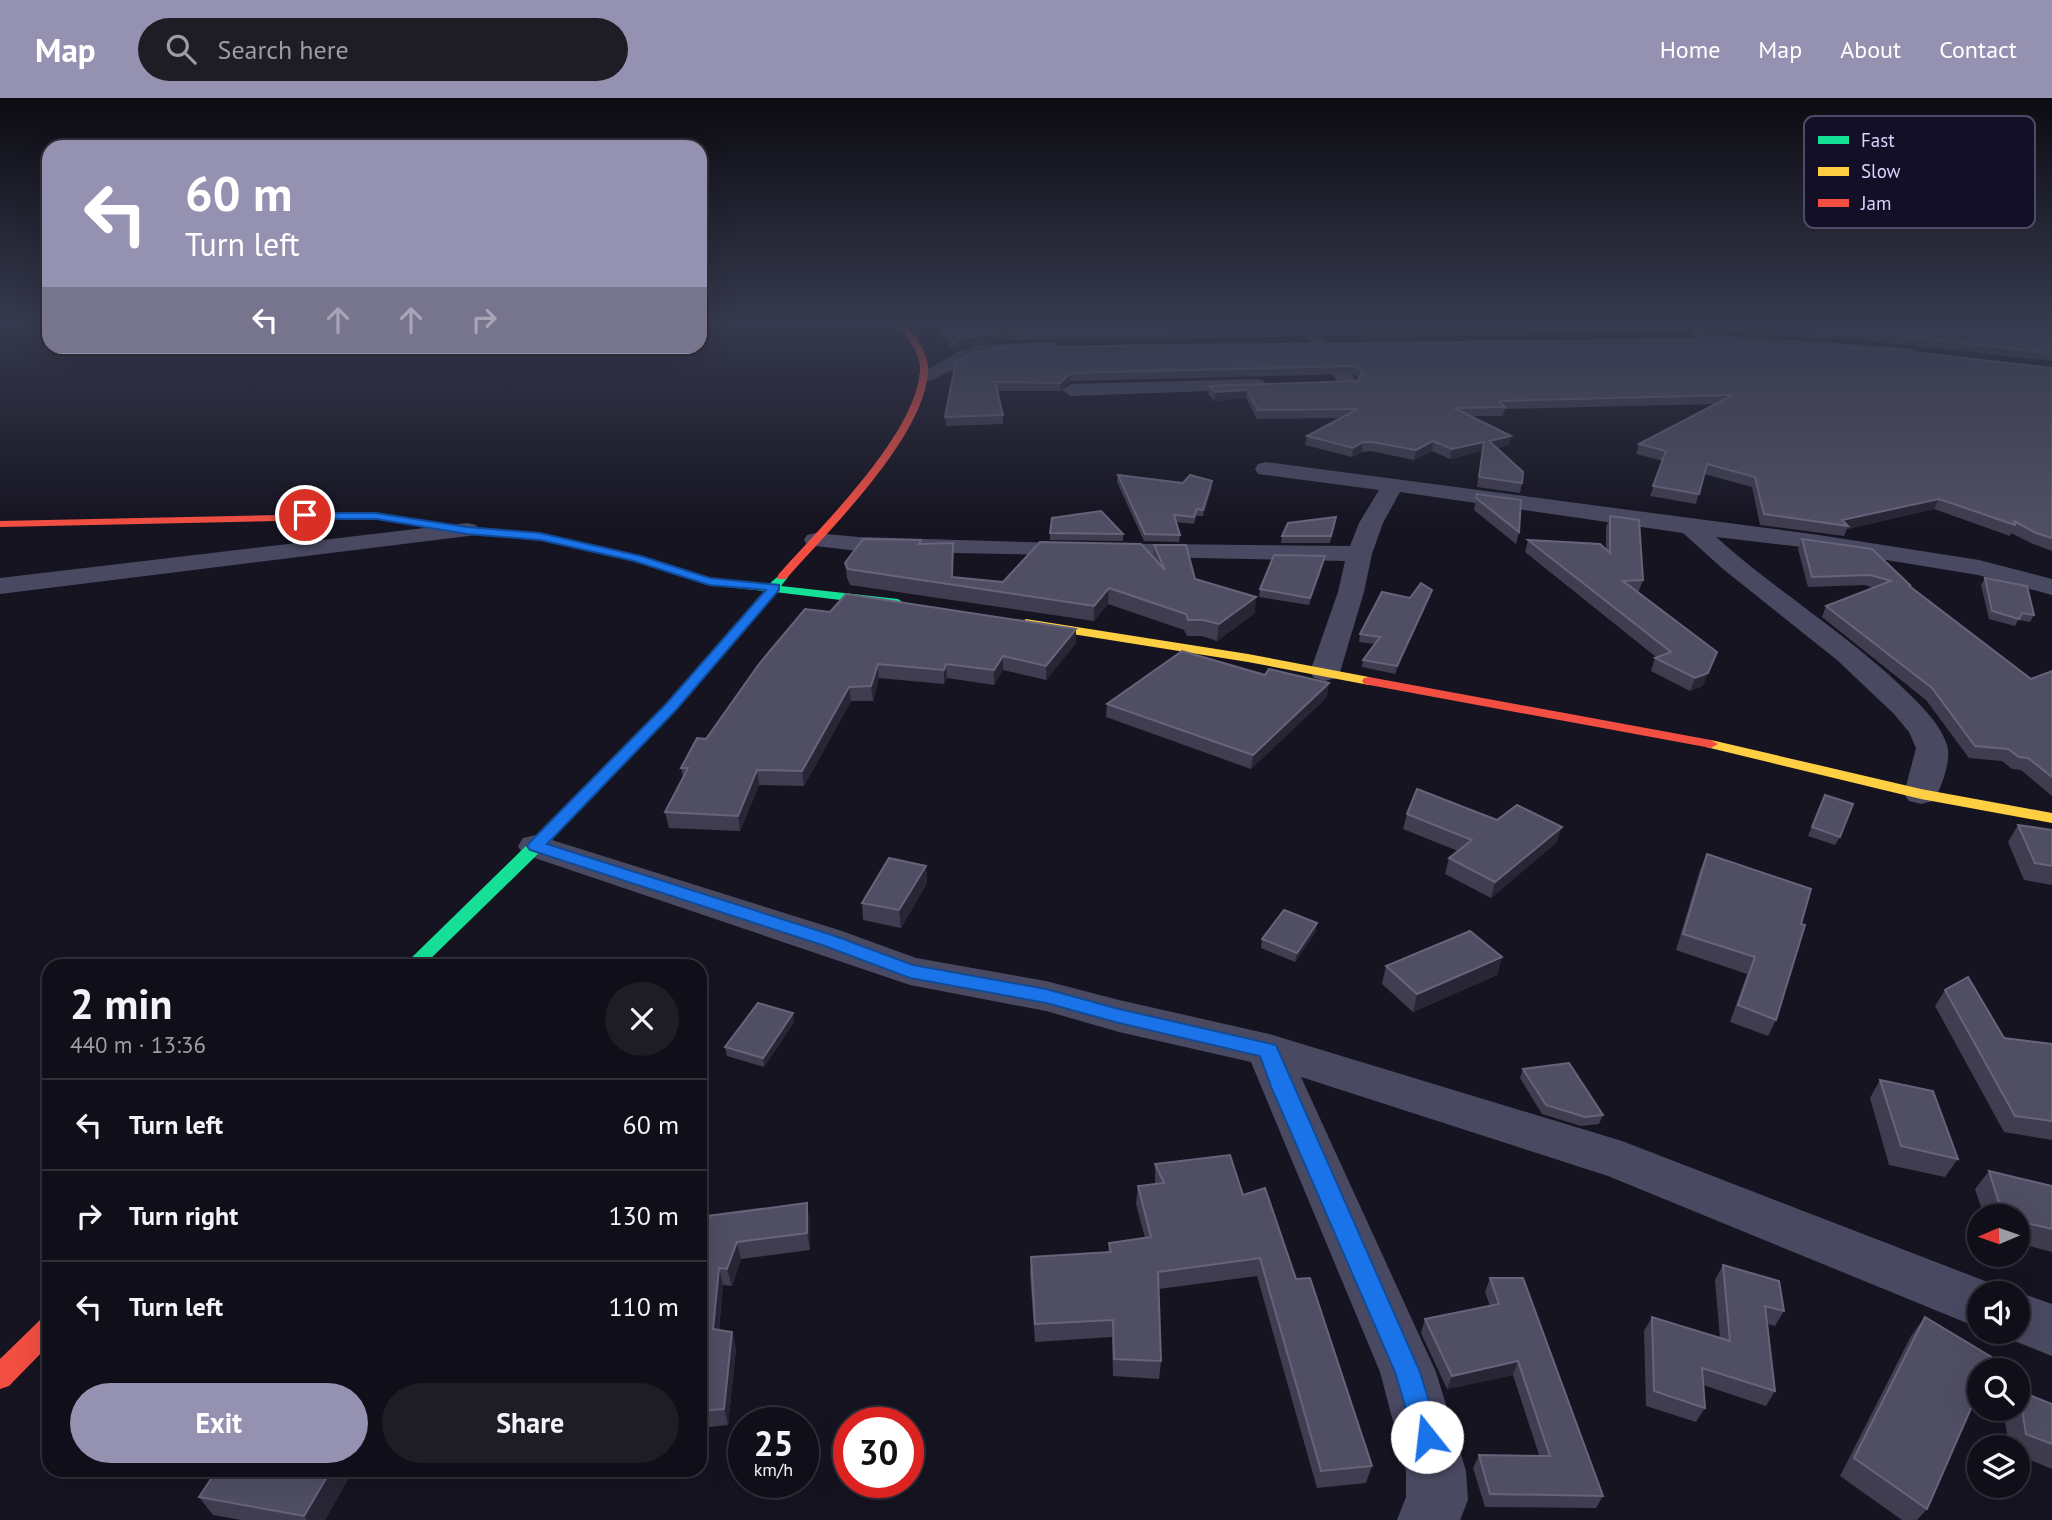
<!DOCTYPE html>
<meta charset="utf-8">
<style>
body{margin:0;font-family:"PT Sans",sans-serif;background:#1e1d26;color:#f1f3f6;height:100vh;display:flex;flex-direction:column;font-size:26px;white-space:nowrap}
*{box-sizing:border-box;margin:0}
p{font-size:23px;color:#9c9ca2}
.icon{flex:none;width:38px;height:38px;fill:none;stroke:currentColor;stroke-width:2;stroke-linecap:round;stroke-linejoin:round}
.map{position:relative;flex:1;overflow:hidden}
.details{position:absolute;left:42px;top:861px;width:665px;height:518px;display:flex;flex-direction:column;background:#100f19;border-radius:21px;box-shadow:0 7px 28px #0002,0 0 0 2px #302f38}
.details>*{flex:none}
.guide{position:absolute;left:42px;top:42px;width:665px;height:214px;border-radius:21px;box-shadow:0 7px 28px #0002,0 0 0 2px #302f38;background:#9591b1;color:#fff;overflow:hidden}
.needle{width:46px;rotate:268deg}
.fabs{position:absolute;left:1967px;top:1106px;display:grid;gap:14px}
.fabs a{display:grid;place-items:center;width:63px;height:63px;border-radius:50%;background:#100f19;box-shadow:0 7px 28px #0002,0 0 0 2px #302f38;font-size:35px}
.speed{position:absolute;left:728px;top:1309px;display:flex;gap:14px;font-size:35px;font-weight:700;text-align:center}
.speed>*{display:grid;place-content:center;width:91px;height:91px;border-radius:50%;background:#100f19;box-shadow:0 7px 28px #0002,0 0 0 2px #302f38;line-height:1}
.speed small{font-size:18px;font-weight:400}
.speed .limit{border:10px solid #d22;background:#fff;color:#111}
.pin{position:absolute;display:grid;place-items:center;width:60px;height:60px;color:#fff;margin:-30px;border:4px solid #fff;border-radius:50%;box-shadow:0 2px 7px #0007}
.me{position:absolute;width:77px;margin:-38px;rotate:344deg;stroke-linejoin:round;filter:drop-shadow(0 0 5px #0008)}
.turn{display:flex;align-items:center;gap:24px;height:147px;padding:0 28px;font-size:32px}
.turn .icon{width:91px;height:91px;stroke-width:2.5}
.turn b{display:block;font-size:49px;line-height:60px}
.lanes{display:flex;align-items:center;height:66px;padding:0 28px;background:#0003;justify-content:center;gap:35px;direction:ltr}
.lanes .off{opacity:.35}
.round{display:grid;place-items:center;flex:none;width:74px;height:74px;border-radius:37px;background:#1e1d26}
.headline{display:flex;align-items:center;justify-content:space-between;height:119px;padding:0 28px}
h1{font-size:42px;font-weight:600;line-height:52px}
.button{display:flex;gap:14px;margin-top:auto;padding:14px 28px}
.button a{flex:1;height:80px;border-radius:42px;background:#9591b1;color:#fff;font-size:28px;font-weight:600;line-height:80px;text-align:center}
.button a+a{background:#1e1d26;color:#f1f3f6}
ul{padding:0;list-style:none}
li{display:flex;align-items:center;gap:21px;height:91px;padding:0 28px;border-top:2px solid #302f38}
li div{flex:1}
li b{display:block;font-size:26px}
li em{font-style:normal}
header{display:flex;align-items:center;gap:42px;box-sizing:border-box;height:98px;padding:0 35px;background:#9591b1;color:#fff}
header strong{font-size:33px}
nav{display:flex;gap:38px;margin-inline-start:auto;font-size:24px}
.search{width:490px;height:63px;background:#1e1d26;display:flex;align-items:center;gap:18px;box-sizing:border-box;padding:0 24px;border-radius:38px;color:#9c9ca2;font-size:26px}
.map>svg:first-child{display:block}
.lines{fill:none;stroke-linecap:round;stroke-linejoin:round}
.street{fill:#4a4962;fill-rule:evenodd}
.fast{fill:#16e098;fill-rule:evenodd}
.slow{fill:#ffcf43;fill-rule:evenodd}
.jam{fill:#f24e42;fill-rule:evenodd}
.wall{fill:#403d50}
.shaded-wall{fill:#282635}
.building{fill:#504e63;stroke:#66637b;stroke-width:2}
.route{fill:#1a73e8;stroke:#114b97;stroke-width:2}
.key{fill:#130f26;stroke:#4e4a67;stroke-width:2}
.key-label{font-size:19px;fill:#d9d4ff}
</style>
<header>
<strong>Map</strong>
<div class="search"><svg class="icon" aria-label="search" viewBox="0 0 24 24"><circle cx="10" cy="10" r="6"/><path d="M15 15l6 6"/></svg>Search here</div>
<nav><a>Home</a><a>Map</a><a>About</a><a>Contact</a></nav>
</header>
<div class="map">
<svg width="2052" height="1422" viewBox="0 0 2052 1422">
<rect width="100%" height="100%" fill="#161421"/>
<g class="lines">
<g class="street">
<polygon points="1296,226 1313,226 1358,285 1356,289 1342,289"/>
<polygon points="1684,226 1701,226 1710,234 1718,237 1910,250 1919,255 1910,260 1717,247 1698,242"/>
<polygon points="1052,244 1058,245 1061,249 1058,253 984,256 932,282 926,283 917,278 963,251 977,247"/>
<polygon points="1257,281 1264,283 1266,287 1264,291 1071,298 1062,292 1071,286"/>
<path d="M1266,364L1819,437L1979,462L2052,481V497L1978,477L1819,451L1716,439C1775,492 1843,533 1901,588C1918,605 1939,623 1947,647C1952,661 1941,692 1933,703L1921,706L1909,703L1904,696L1916,650L1909,634L1894,616L1837,562L1723,471L1683,435L1400,394L1383,425L1372,456L1364,494L1340,574L1336,580L1325,583L1314,580L1310,574L1338,494L1345,463L858,453L807,447L804,442L807,437L816,435L858,439L1059,445L1350,448L1359,425L1379,392L1258,376L1255,371L1258,366Z"/>
<polygon points="467,425 476,427 479,432 476,437 0,496 0,480"/>
<polygon points="536,737 842,833 916,860 1046,883 1119,902 1269,936 1622,1043 1998,1188 2002,1195 1979,1195 1979,1230 1608,1078 1301,979 1436,1274 1466,1373 1468,1402 1460,1422 1397,1422 1406,1399 1406,1373 1380,1274 1251,964 1119,934 1046,913 910,887 523,756 518,748 523,740"/>
<polygon points="2018,1194 2052,1206 2052,1258 1999,1237 1997,1234 2018,1234 2018,1195 2015,1195"/>
</g>
<polygon class="fast" points="543,437 641,458 710,480 769,486 782,475 788,479 781,488 898,501 904,505 898,509 775,494 676,612 542,752 423,868 403,868 530,744 666,606 764,493 709,487 634,463 539,442 539,438"/>
<g class="slow">
<polygon points="1026,521 1248,556 1369,579 1376,583 1369,587 1248,564 1022,528 1020,525"/>
<polygon points="1711,642 1921,691 2052,715 2052,725 1921,701 1706,649 1704,646 1706,643"/>
</g>
<g class="jam">
<path d="M897,226H905C916,239 929,255 928,274C924,340 829,432 786,481H778V477C821,428 915,338 920,273C921,255 908,240 897,226Z"/>
<polygon points="376,415 467,429 543,437 549,440 543,443 467,435 376,421 0,429 0,423"/>
<polygon points="1369,579 1711,642 1718,646 1711,650 1364,586 1362,583 1364,580"/>
<polygon points="49,1219 49,1247 9,1288 0,1291 0,1261 40,1222"/>
</g>
</g>
<g class="wall">
<polygon points="931,226 1694,226 1689,229 1687,234 1009,242 963,248 954,253"/>
<polygon points="1701,226 2052,226 2052,263 1860,242 1749,237 1715,231"/>
<polygon points="1777,247 2052,270 2052,453 2031,445 2011,435 2010,438 1934,411 1847,431 1844,438 1760,427 1752,389 1704,376 1696,406 1650,398 1663,363 1636,356 1639,346 1715,306 1505,311 1503,318 1471,318 1511,338 1509,347 1497,350 1522,385 1520,395 1477,389 1482,353 1450,361 1432,353 1414,362 1371,353 1362,354 1352,359 1305,347 1307,338 1341,320 1257,321 1246,300 1214,303 1208,296 1209,288 1357,283 1358,281 1357,278 1350,276 1071,283 1060,293 997,293 1003,317 1003,326 946,328 945,319 956,263"/>
<polygon points="1118,377 1212,389 1203,418 1196,418 1194,426 1176,424 1180,437 1179,444 1144,443 1117,384"/>
<polygon points="1477,396 1519,434 1516,446 1474,412"/>
<polygon points="1610,418 1643,482 1638,495 1703,588 1690,593 1651,573 1655,560 1656,559 1525,454 1528,442 1606,452 1606,429"/>
<polygon points="1335,425 1330,445 1281,445 1282,438"/>
<polygon points="1050,435 1123,436 1123,443 1050,442"/>
<polygon points="1802,441 1910,489 2031,581 2052,573 2052,698 2021,672 2012,671 2002,663 1969,660 1926,602 1822,519 1826,508 1873,490 1865,487 1808,489 1798,451"/>
<polygon points="953,445 953,479 1003,484 1153,459 1154,447 1195,481 1255,515 1217,543 1202,538 1187,538 1184,532 1108,506 1094,523 850,487 847,480 845,465 921,446"/>
<polygon points="1325,458 1324,465 1309,507 1259,499 1260,491"/>
<polygon points="1985,480 2034,517 2030,524 2018,522 2015,528 1989,521 1981,487"/>
<polygon points="1430,499 1395,576 1362,569 1363,562 1375,546 1359,544 1360,536 1410,500"/>
<polygon points="830,514 1076,531 1076,545 1046,582 1003,572 994,587 947,580 944,586 879,580 873,603 851,603 804,688 759,687 740,733 669,730 665,714 683,679 681,670 706,641"/>
<polygon points="1327,599 1251,671 1106,619 1107,606"/>
<polygon points="1825,697 1840,739 1835,747 1808,738"/>
<polygon points="1407,716 1497,722 1557,744 1491,800 1445,776 1449,760 1458,753 1403,731"/>
<polygon points="2018,727 2052,732 2052,787 2024,782 2008,744"/>
<polygon points="1707,756 1801,826 1776,922 1768,938 1730,924 1747,876 1676,852 1700,772"/>
<polygon points="926,768 927,785 901,830 863,822 862,805"/>
<polygon points="1316,833 1295,864 1261,850 1262,841"/>
<polygon points="1502,859 1497,877 1413,914 1382,886 1386,868"/>
<polygon points="1945,892 2004,940 2052,946 2052,1042 2004,1034 1935,908"/>
<polygon points="793,915 794,924 764,969 727,958 725,949"/>
<polygon points="1523,971 1603,1017 1599,1026 1581,1028 1542,1016 1520,980"/>
<polygon points="1880,982 1958,1061 1945,1079 1889,1067 1870,1000"/>
<polygon points="1155,1066 1243,1097 1296,1181 1372,1368 1366,1385 1317,1390 1257,1178 1159,1191 1161,1263 1159,1281 1113,1278 1112,1239 1035,1244 1030,1177 1031,1159 1108,1154 1109,1145 1145,1140 1136,1106 1138,1088 1155,1086"/>
<polygon points="1989,1073 2052,1088 2052,1154 2018,1145 2018,1118 1984,1118 1975,1091"/>
<polygon points="700,1119 810,1122 810,1152 741,1161 732,1188 723,1187 719,1232 732,1234 736,1251 728,1327 700,1330"/>
<polygon points="1723,1167 1784,1213 1775,1228 1768,1226 1775,1293 1766,1308 1703,1287 1705,1310 1696,1324 1646,1308 1644,1233 1652,1219 1720,1240 1715,1182"/>
<polygon points="1490,1180 1603,1398 1596,1410 1485,1409 1473,1370 1479,1357 1539,1357 1513,1277 1447,1291 1421,1235 1425,1221 1490,1208 1485,1194"/>
<polygon points="1925,1219 1927,1411 1917,1422 1902,1422 1840,1378 1911,1238"/>
<polygon points="2019,1293 2052,1306 2052,1371 2018,1357 2018,1349 2009,1349 2003,1311 2018,1311 2018,1295"/>
<polygon points="353,1372 325,1422 241,1422 213,1417 199,1399"/>
</g>
<g class="shaded-wall">
<polygon points="1009,234 1009,242 963,248 954,253 954,245 962,240"/>
<polygon points="1071,275 1071,283 1060,293 1060,285"/>
<polygon points="1247,292 1246,300 1214,303 1215,294"/>
<polygon points="1511,338 1509,347 1487,352 1489,343"/>
<polygon points="1433,343 1432,353 1414,362 1416,352"/>
<polygon points="1363,344 1362,354 1352,359 1353,350"/>
<polygon points="1484,344 1482,353 1450,361 1452,351"/>
<polygon points="1212,383 1212,389 1203,418 1203,412"/>
<polygon points="1939,401 1934,411 1847,431 1848,428 1842,422"/>
<polygon points="1325,458 1324,465 1309,507 1310,500"/>
<polygon points="1109,490 1108,506 1094,523 1094,508"/>
<polygon points="1432,492 1430,499 1395,576 1397,568"/>
<polygon points="1256,499 1255,515 1217,543 1219,526"/>
<polygon points="1076,531 1076,545 1046,582 1046,568"/>
<polygon points="1717,554 1703,588 1690,593 1695,580"/>
<polygon points="1003,558 1003,572 994,587 994,572"/>
<polygon points="878,566 879,580 873,603 871,588"/>
<polygon points="946,566 947,580 944,586 944,572"/>
<polygon points="1329,585 1327,599 1251,671 1253,657"/>
<polygon points="849,589 851,603 804,688 802,673"/>
<polygon points="757,672 759,687 740,733 738,718"/>
<polygon points="1562,729 1557,744 1491,800 1495,784"/>
<polygon points="926,768 927,785 901,830 899,812"/>
<polygon points="1317,825 1316,833 1295,864 1297,855"/>
<polygon points="1502,859 1497,877 1413,914 1417,896"/>
<polygon points="793,915 794,924 764,969 763,960"/>
<polygon points="807,1105 810,1122 810,1152 807,1135"/>
<polygon points="737,1144 741,1161 732,1188 727,1171"/>
<polygon points="719,1170 723,1187 717,1248 713,1231"/>
<polygon points="732,1234 736,1251 728,1327 724,1311"/>
<polygon points="1518,1263 1513,1277 1447,1291 1452,1278"/>
<polygon points="331,1372 353,1372 325,1422 307,1422 304,1418"/>
</g>
<g class="building">
<polygon points="937,226 1689,226 1689,227 1009,234 962,240 954,245"/>
<polygon points="1731,226 2052,226 2052,255 1863,234 1752,230"/>
<polygon points="1723,241 1777,247 1887,251 2052,270 2052,440 2036,435 2014,423 2015,427 1939,401 1842,422 1848,428 1764,416 1755,379 1707,366 1699,396 1653,388 1666,353 1639,346 1733,297 1499,303 1505,309 1454,310 1511,338 1489,343 1523,374 1522,385 1479,379 1484,344 1452,351 1433,343 1416,352 1372,344 1363,344 1353,350 1307,338 1358,311 1258,312 1247,292 1215,294 1209,288 1357,283 1362,275 1358,270 1351,268 1071,275 1060,285 995,284 1003,317 945,319 956,263 974,254 1009,249"/>
<polygon points="1118,377 1183,385 1190,377 1212,383 1203,412 1197,411 1194,419 1174,417 1180,437 1145,436"/>
<polygon points="1477,396 1521,402 1519,434 1476,400"/>
<polygon points="1101,413 1123,436 1050,435 1052,420"/>
<polygon points="1610,418 1639,422 1643,482 1623,483 1717,554 1708,575 1695,580 1655,560 1671,554 1528,442 1600,446 1610,455"/>
<polygon points="1336,419 1331,438 1282,438 1288,425"/>
<polygon points="863,441 921,442 919,446 953,445 952,479 1003,484 1040,444 1141,446 1165,472 1154,447 1186,447 1195,481 1256,499 1219,526 1203,522 1188,522 1186,516 1109,490 1094,508 848,471 845,465"/>
<polygon points="1802,441 1872,451 1911,488 1908,487 2031,581 2052,573 2052,679 2028,660 2019,659 2008,651 1975,648 1932,590 1826,508 1891,483 1870,477 1812,479"/>
<polygon points="1274,457 1325,458 1310,500 1260,491"/>
<polygon points="1985,480 2027,488 2034,517 2022,515 2019,521 1992,513"/>
<polygon points="1421,485 1432,492 1397,568 1363,562 1380,539 1360,536 1382,494 1410,500"/>
<polygon points="846,496 1076,531 1046,568 1003,558 994,572 946,566 944,572 878,566 871,588 849,589 802,673 757,672 738,718 665,714 688,670 681,670 697,640 706,641 759,566 805,511 830,514"/>
<polygon points="1182,553 1265,577 1269,571 1329,585 1253,657 1107,606"/>
<polygon points="1417,691 1497,722 1517,707 1562,729 1495,784 1449,760 1472,742 1407,716"/>
<polygon points="1825,697 1853,706 1840,739 1812,729"/>
<polygon points="2018,727 2052,732 2052,768 2035,765"/>
<polygon points="1707,756 1811,791 1801,826 1805,827 1776,922 1738,907 1755,859 1683,836"/>
<polygon points="889,760 926,768 899,812 862,805"/>
<polygon points="1284,812 1317,825 1297,855 1262,841"/>
<polygon points="1470,833 1502,859 1417,896 1386,868"/>
<polygon points="1968,879 2004,940 2052,946 2052,1023 2015,1018 1945,892"/>
<polygon points="758,905 793,915 763,960 725,949"/>
<polygon points="1569,965 1603,1017 1585,1019 1546,1007 1523,971"/>
<polygon points="1880,982 1933,993 1958,1061 1901,1048"/>
<polygon points="1230,1057 1243,1097 1265,1090 1296,1181 1310,1180 1372,1368 1321,1373 1260,1160 1158,1174 1161,1263 1114,1261 1113,1222 1035,1226 1031,1159 1111,1154 1109,1145 1151,1139 1138,1088 1164,1085 1155,1066"/>
<polygon points="1989,1073 2052,1088 2052,1131 2018,1123 2018,1118 2003,1118"/>
<polygon points="807,1105 807,1135 737,1144 727,1171 719,1170 713,1231 732,1234 724,1311 700,1313 700,1119"/>
<polygon points="1723,1167 1779,1183 1784,1213 1765,1208 1775,1293 1702,1270 1705,1310 1654,1293 1652,1219 1730,1243"/>
<polygon points="1490,1180 1523,1180 1603,1398 1490,1396 1479,1357 1550,1358 1518,1263 1452,1278 1425,1221 1499,1206"/>
<polygon points="1925,1219 1993,1260 1988,1272 1979,1272 1979,1292 1927,1411 1854,1360"/>
<polygon points="2019,1293 2052,1306 2052,1346 2026,1336"/>
<polygon points="217,1372 331,1372 304,1418 199,1399"/>
</g>
<linearGradient id="sky" x2="0" y2="1"><stop stop-color="#0c0b12"/><stop offset="0.53" stop-color="#363a4e"/><stop offset="1" stop-color="#363a4e" stop-opacity="0"/></linearGradient>
<rect width="2052" height="425" fill="url(#sky)"/>
<polygon class="route" points="302,415 376,415 467,429 540,435 641,458 710,480 779,487 779,492 676,612 547,746 835,838 913,867 1046,891 1119,911 1276,947 1420,1274 1440,1339 1436,1348 1427,1352 1417,1348 1395,1274 1272,991 1260,958 1119,925 1046,905 910,880 822,847 530,752 527,748 530,744 666,606 766,492 709,487 634,463 540,442 467,436 376,421 305,421 302,420"/>
<rect x="1804" y="18" width="231" height="112" rx="10" class="key"/>
<rect x="1818" y="38" width="31" height="8" fill="#16e098"/>
<rect x="1818" y="69" width="31" height="9" fill="#ffcf43"/>
<rect x="1818" y="101" width="31" height="8" fill="#f24e42"/>
<g class="key-label">
<text x="1861" y="49">Fast</text>
<text x="1861" y="80">Slow</text>
<text x="1861" y="112">Jam</text>
</g>
</svg>
<div class="fabs">
<a><svg class="needle" viewBox="-14 -14 28 28"><path d="M0-13l5 13h-10z" fill="#e53935"/><path d="M0 13l5-13h-10z" fill="#9c9ca2"/></svg></a>
<a><svg class="icon" aria-label="sound" viewBox="0 0 24 24"><path d="M4 9h4l5-4v14l-5-4H4zM17 9q2 3 0 6"/></svg></a>
<a><svg class="icon" aria-label="search" viewBox="0 0 24 24"><circle cx="10" cy="10" r="6"/><path d="M15 15l6 6"/></svg></a>
<a><svg class="icon" aria-label="layers" viewBox="0 0 24 24"><path d="M12 4l9 5-9 5-9-5zM3 14l9 5 9-5"/></svg></a>
</div>
<div class="speed"><div>25<small>km/h</small></div><div class="limit">30</div></div>
<div class="pin" style="left:305px;top:417px;background:#d93025"><svg class="icon" aria-label="arrive" viewBox="0 0 24 24"><path d="M6 21V4h12l-3 4 3 4H6"/></svg></div>
<svg class="me" style="left:1427px;top:1339px" viewBox="-20 -20 40 40"><circle r="19" fill="#fff"/><path d="M0-13L10 11 0 6-10 11z" fill="#1a73e8"/></svg>
<div class="guide">
<div class="turn"><svg class="icon" aria-label="left" viewBox="0 0 24 24"><path d="M17 20v-9H6M10 6l-5 5 5 5"/></svg><div><b>60 m</b>Turn left</div></div>
<div class="lanes"><svg class="icon" aria-label="left" viewBox="0 0 24 24"><path d="M17 20v-9H6M10 6l-5 5 5 5"/></svg><svg class="icon off" aria-label="ahead" viewBox="0 0 24 24"><path d="M12 20V5M6 11l6-6 6 6"/></svg><svg class="icon off" aria-label="ahead" viewBox="0 0 24 24"><path d="M12 20V5M6 11l6-6 6 6"/></svg><svg class="icon off" aria-label="right" viewBox="0 0 24 24"><path d="M7 20v-9h11M14 6l5 5-5 5"/></svg></div>
</div>
<section class="details">
<div class="headline"><div><h1>2 min</h1><p>440 m · 13:36</p></div><a class="round"><svg class="icon" aria-label="close" viewBox="0 0 24 24"><path d="M6 6l12 12M18 6L6 18"/></svg></a></div>
<ul>
<li><svg class="icon" aria-label="left" viewBox="0 0 24 24"><path d="M17 20v-9H6M10 6l-5 5 5 5"/></svg><div><b>Turn left</b></div><em>60 m</em></li>
<li><svg class="icon" aria-label="right" viewBox="0 0 24 24"><path d="M7 20v-9h11M14 6l5 5-5 5"/></svg><div><b>Turn right</b></div><em>130 m</em></li>
<li><svg class="icon" aria-label="left" viewBox="0 0 24 24"><path d="M17 20v-9H6M10 6l-5 5 5 5"/></svg><div><b>Turn left</b></div><em>110 m</em></li>
</ul>
<div class="button"><a>Exit</a><a>Share</a></div>
</section>
</div>
